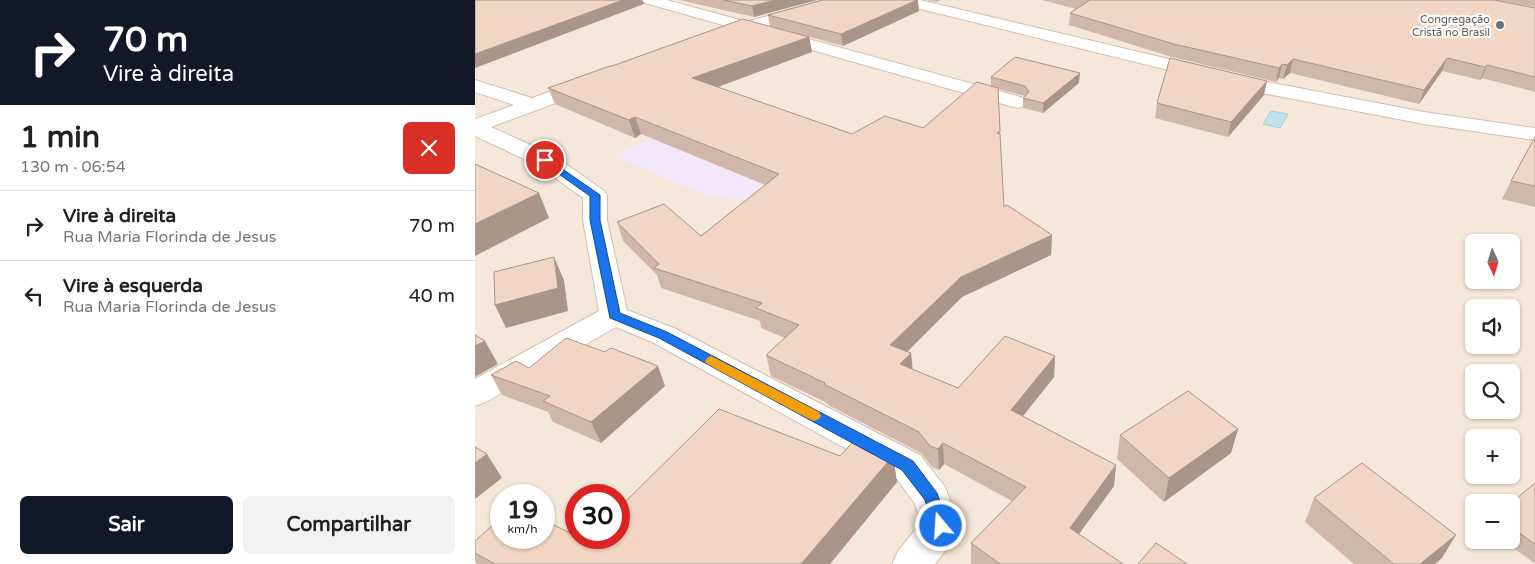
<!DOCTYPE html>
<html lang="pt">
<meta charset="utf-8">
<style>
body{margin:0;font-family:"Varela Round",sans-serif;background:#f2f2f2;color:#222;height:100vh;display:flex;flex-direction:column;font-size:19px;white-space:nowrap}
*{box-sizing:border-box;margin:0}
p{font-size:16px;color:#767676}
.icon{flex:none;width:28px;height:28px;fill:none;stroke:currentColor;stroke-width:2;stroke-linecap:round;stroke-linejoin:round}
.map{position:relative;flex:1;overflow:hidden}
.panel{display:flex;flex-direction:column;background:#fff;width:475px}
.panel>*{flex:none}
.top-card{background:#111827;color:#fff;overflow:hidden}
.needle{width:32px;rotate:176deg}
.buttons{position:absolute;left:990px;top:234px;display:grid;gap:10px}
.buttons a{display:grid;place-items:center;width:55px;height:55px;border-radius:8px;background:#fff;box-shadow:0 1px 4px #0004;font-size:25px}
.speed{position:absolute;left:15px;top:484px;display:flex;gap:10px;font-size:25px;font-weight:700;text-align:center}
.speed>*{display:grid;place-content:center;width:65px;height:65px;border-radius:50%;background:#fff;box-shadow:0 1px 4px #0004;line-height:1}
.speed small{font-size:12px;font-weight:400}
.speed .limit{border:8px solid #d22;background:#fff;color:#111}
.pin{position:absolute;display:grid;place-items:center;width:42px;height:42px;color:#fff;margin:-21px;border:2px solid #fff;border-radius:50%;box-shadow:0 1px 5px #0007}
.me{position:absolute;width:55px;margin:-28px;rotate:342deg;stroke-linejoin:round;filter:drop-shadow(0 0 4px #0008)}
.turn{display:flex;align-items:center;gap:18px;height:105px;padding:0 20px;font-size:22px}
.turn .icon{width:65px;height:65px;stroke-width:2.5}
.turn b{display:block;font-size:35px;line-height:42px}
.round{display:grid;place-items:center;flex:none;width:52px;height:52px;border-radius:8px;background:#f2f2f2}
.headline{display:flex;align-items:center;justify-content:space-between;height:85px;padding:0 20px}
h1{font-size:30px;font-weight:700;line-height:38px}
.cta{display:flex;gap:10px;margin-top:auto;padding:10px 20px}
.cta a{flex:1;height:58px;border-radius:8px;background:#111827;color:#fff;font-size:20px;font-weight:700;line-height:58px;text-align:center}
.cta a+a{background:#f2f2f2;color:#222}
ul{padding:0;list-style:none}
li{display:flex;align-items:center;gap:15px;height:70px;padding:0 20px;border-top:1px solid #e0e0e0}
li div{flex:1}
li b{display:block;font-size:19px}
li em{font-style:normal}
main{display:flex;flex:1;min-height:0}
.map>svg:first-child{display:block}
.residential{fill:#f5e8da;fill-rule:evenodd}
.education{fill:#f3e8fa}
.water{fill:#bfe3e8;stroke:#a5d3da}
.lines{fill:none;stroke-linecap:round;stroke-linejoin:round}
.minor-casing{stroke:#d1beb0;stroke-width:2}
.minor{fill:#fff;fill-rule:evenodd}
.wall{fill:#d1b7a8}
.shaded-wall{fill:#aa9588}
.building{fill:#f3d5c3;stroke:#aa9588}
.route{fill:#1a73e8;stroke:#114b97}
.slow{fill:#f59e0b}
.worship-dot{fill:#6b7280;stroke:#fffaf3;stroke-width:2}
.labels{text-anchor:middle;stroke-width:4.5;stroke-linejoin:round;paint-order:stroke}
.far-worship-label{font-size:11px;fill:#5b616d;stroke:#fffaf3;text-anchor:end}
</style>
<main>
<section class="panel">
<div class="top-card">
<div class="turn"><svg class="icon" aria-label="right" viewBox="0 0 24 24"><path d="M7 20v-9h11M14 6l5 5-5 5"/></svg><div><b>70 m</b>Vire à direita</div></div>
</div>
<div class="headline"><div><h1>1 min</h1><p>130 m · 06:54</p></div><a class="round" style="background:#d93025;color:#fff"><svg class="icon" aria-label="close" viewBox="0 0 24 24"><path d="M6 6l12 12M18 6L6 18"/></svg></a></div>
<ul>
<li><svg class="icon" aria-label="right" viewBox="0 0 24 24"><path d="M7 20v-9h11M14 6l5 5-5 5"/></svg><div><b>Vire à direita</b><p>Rua Maria Florinda de Jesus</p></div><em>70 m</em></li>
<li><svg class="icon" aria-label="left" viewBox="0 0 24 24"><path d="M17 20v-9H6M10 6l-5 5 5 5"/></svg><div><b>Vire à esquerda</b><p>Rua Maria Florinda de Jesus</p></div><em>40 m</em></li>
</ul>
<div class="cta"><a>Sair</a><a>Compartilhar</a></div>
</section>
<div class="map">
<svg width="1060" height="564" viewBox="0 0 1060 564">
<rect width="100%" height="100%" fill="#fdf6ec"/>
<path class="residential" d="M0,0H1060V564H0ZM999,242H1036V280H999ZM999,308H1036V345H999ZM999,372H1036V410H999ZM999,438H1036V475H999ZM26,495H69V538H26ZM101,495H144V538H101ZM999,502H1036V540H999Z"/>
<polygon class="education" points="254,104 347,211 230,195 138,156"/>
<polygon class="water" points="796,111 813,114 805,128 788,124"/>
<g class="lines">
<defs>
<g id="minor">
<polygon points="167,0 192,0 272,22 348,0 375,0 372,3 330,13 290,27 549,98 552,102 549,106 542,108 535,106 273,32 248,40 242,39 240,35 242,31 255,27 170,3"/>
<polygon points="418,0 445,0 782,80 949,112 1060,128 1060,140 949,124 782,92 421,3"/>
<polygon points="111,79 118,81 120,85 118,89 16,127 78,155 128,190 132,195 132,220 152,310 199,328 445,455 470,487 485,526 480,538 460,564 417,564 423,551 446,523 440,504 419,475 177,342 141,327 11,402 0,406 0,379 124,311 108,220 108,198 62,165 0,136 0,119 39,105 0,92 0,80 57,98"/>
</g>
</defs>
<use href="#minor" class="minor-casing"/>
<use href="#minor" class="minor"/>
</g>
<g class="wall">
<polygon points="204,0 342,0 279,17"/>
<polygon points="453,0 466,0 462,2"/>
<polygon points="567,0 1060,0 1060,7 1021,0 1060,8 1060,92 1007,78 1005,80 967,71 944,104 815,73 808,79 804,78 801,82 697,57 594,25 595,13 601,9"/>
<polygon points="444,11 368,46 295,26 293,15"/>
<polygon points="334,37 337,52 242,87 377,134 448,128 516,86 516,77 604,83 568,113 548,108 548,98 550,96 523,89 529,207 577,235 576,255 487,297 432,351 436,353 437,369 483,388 580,356 579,377 548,416 641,465 639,486 604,534 648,564 496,564 496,543 537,501 469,464 464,470 457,467 446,453 353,405 352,403 296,376 291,355 310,338 286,328 285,321 186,288 182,275 148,241 142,222 226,236 290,185 166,134 160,138 80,104 73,88 137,66"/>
<polygon points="789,95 753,137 680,118 682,103"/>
<polygon points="1060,137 1060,207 1027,199 1036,181"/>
<polygon points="54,368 190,386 126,443 78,422 73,412 27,395 16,375"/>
<polygon points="763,429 756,453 689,502 642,459 645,435"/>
<polygon points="365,456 418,456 422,482 355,564 2,564 0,561 0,541 110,541"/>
<polygon points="1060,483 1060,562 1059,563 1028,540 1036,540 1036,503"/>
<polygon points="839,498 967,558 960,564 879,564 830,522"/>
</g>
<g class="shaded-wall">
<polygon points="147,0 167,0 169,4 0,68 0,54"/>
<polygon points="300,0 342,0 279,17 277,6"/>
<polygon points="442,0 443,0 444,11 368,46 366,34"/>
<polygon points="334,37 337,52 221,95 217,78"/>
<polygon points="972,58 967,71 944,104 949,90"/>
<polygon points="818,59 815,73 808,79 812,65"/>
<polygon points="807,64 804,78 801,82 804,68"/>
<polygon points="1012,65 1007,78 1005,80 1010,67"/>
<polygon points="605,73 604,83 568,113 568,103"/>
<polygon points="792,81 789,95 753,137 756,122"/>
<polygon points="160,117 166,134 160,138 154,120"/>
<polygon points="64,193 74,218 0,256 0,224"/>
<polygon points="577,235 576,255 487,297 418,366 415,345 486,277"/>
<polygon points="79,257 89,280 93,311 31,328 20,305"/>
<polygon points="10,341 23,364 0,377 0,346"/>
<polygon points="436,353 438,373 425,364"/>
<polygon points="580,356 579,377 536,431 536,410"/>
<polygon points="183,366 190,386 126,443 116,422"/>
<polygon points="763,429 756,453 689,502 694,478"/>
<polygon points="468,443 469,464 464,470 463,449"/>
<polygon points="12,454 27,478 0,499 0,463"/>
<polygon points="418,456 422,482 355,564 326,564"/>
<polygon points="641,465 639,486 593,549 595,528"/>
<polygon points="981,535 967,558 960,564 945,564"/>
</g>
<g class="building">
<polygon points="0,0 148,0 0,54"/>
<polygon points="249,0 300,0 277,6"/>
<polygon points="348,0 442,0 366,34 293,15"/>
<polygon points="614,0 1019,0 1060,8 1060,77 1012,65 1010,67 972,58 949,90 818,59 812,65 807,64 804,68 699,44 595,13 615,0"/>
<polygon points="268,19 334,37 217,78 377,134 410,116 448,128 502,82 523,88 525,131 522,133 525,134 529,207 532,205 577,235 486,277 415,345 436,353 425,364 483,388 530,336 580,356 536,410 641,465 595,528 648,564 525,564 496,543 551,487 468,443 463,449 455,446 444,432 349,384 350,383 291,355 324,325 281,308 287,303 179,268 184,264 142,222 189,204 226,236 304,174 160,117 154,120 73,88 135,66 137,66"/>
<polygon points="540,57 605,73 568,103 548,98 554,92 550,86 516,77"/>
<polygon points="695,58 792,81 756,122 682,103"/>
<polygon points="1060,137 1060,186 1036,181"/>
<polygon points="0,164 64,193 0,224"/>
<polygon points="79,257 83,288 20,305 19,272"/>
<polygon points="0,335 10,341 0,346"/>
<polygon points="91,338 130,352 136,348 183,366 116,422 68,401 75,396 16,375 41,361 54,368"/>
<polygon points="713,391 763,429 694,478 645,435"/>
<polygon points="244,409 365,456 385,434 414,450 418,456 326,564 20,564 0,553 0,541 26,518 26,538 69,538 69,520 101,536 101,538 104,538 110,541 114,538 144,538 144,508"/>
<polygon points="0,447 12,454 0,463"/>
<polygon points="887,463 981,535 945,564 919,564 839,498"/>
<polygon points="1060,483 1060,544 1036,527 1036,503"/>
<polygon points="681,543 712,564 663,564"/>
</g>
<polygon class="route" points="70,157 125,195 125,220 145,313 192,332 438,461 462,493 474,526 471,530 466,532 460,530 450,500 427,470 184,338 135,318 115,220 115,196 67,162 67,158"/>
<polygon class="slow" points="236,356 344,412 346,416 344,419 339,421 334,419 232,364 230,361 232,358"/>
<circle class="worship-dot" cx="1025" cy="25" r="5"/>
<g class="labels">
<g class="far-worship-label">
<text x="1015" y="23">Congregação<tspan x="1015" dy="13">Cristã no Brasil</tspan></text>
</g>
</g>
</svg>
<div class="buttons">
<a><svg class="needle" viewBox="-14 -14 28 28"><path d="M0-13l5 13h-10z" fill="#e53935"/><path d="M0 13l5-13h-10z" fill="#767676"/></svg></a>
<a><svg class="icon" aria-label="sound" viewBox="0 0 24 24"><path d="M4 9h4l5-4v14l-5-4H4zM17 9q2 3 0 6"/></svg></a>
<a><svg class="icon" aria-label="search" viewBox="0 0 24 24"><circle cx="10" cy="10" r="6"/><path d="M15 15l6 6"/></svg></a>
<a>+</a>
<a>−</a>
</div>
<div class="speed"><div>19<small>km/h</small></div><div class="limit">30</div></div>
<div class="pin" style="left:70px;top:160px;background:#d93025"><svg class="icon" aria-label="arrive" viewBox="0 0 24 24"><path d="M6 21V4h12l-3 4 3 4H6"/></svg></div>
<svg class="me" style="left:466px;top:526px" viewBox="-20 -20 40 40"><circle r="17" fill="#1a73e8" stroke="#fff" stroke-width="3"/><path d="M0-11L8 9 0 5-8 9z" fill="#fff"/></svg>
</div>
</main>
